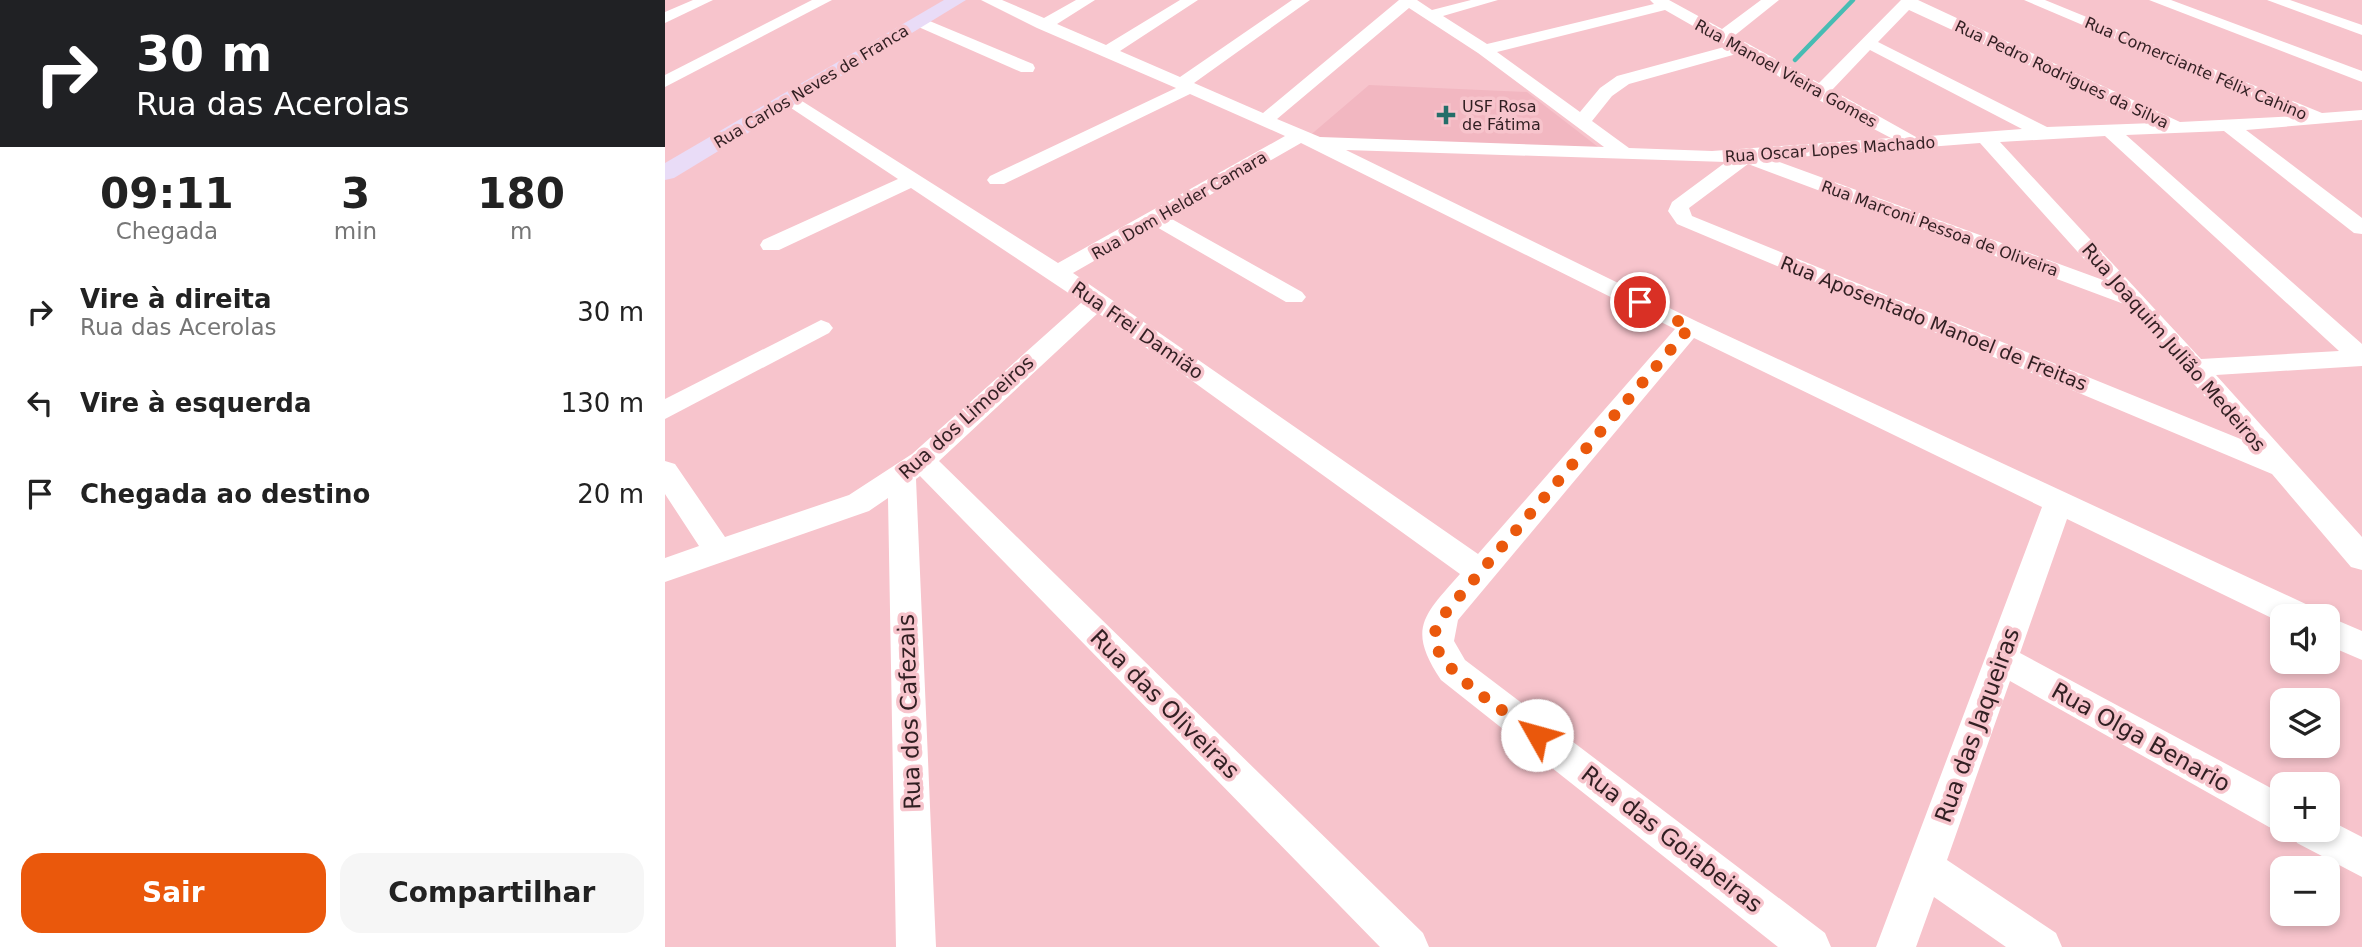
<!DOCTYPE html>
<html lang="pt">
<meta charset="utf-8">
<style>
body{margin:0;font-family:"DejaVu Sans",sans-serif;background:#f6f6f6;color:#222;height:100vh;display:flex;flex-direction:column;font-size:26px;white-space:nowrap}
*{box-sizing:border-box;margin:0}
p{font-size:23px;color:#767676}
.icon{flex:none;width:38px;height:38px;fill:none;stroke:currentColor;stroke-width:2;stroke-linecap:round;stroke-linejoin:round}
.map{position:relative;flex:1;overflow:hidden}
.sheet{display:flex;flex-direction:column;background:#fff;width:665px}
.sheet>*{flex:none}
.hud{background:#202124;color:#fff;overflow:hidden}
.tools{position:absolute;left:1605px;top:604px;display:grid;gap:14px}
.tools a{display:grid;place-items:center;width:70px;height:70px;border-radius:14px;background:#fff;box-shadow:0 4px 10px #0003;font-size:35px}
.pin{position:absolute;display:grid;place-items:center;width:60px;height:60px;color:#fff;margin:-30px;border:4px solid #fff;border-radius:50%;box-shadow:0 2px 7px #0007}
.me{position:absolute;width:77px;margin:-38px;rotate:308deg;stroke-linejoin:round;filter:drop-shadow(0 0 5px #0008)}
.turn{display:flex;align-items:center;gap:24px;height:147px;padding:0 21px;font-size:32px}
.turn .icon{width:91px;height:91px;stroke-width:2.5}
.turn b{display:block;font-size:49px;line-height:60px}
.eta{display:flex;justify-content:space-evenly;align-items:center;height:119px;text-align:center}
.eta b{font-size:42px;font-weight:700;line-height:49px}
.primary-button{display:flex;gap:14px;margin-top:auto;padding:14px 21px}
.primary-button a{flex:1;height:80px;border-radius:21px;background:#ea580c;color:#fff;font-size:28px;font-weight:700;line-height:80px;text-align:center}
.primary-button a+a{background:#f6f6f6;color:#222}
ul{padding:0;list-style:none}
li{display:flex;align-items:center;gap:21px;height:91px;padding:0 21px}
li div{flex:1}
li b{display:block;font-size:26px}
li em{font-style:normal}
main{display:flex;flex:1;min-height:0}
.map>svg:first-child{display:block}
.built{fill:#f2b7c1}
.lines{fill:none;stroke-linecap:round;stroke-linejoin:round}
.stream{stroke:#47bcb3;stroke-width:4.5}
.minor{fill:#fff;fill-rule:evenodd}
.major{fill:#e9dcf7;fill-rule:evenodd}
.route{stroke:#ea580c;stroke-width:12;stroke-dasharray:0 21.6}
.poi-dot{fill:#246e69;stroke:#f7c4cc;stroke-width:2.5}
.labels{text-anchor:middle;stroke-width:7;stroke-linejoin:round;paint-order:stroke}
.far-street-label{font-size:16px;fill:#311f22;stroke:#f7c4cc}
.far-poi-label{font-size:16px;fill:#311f22;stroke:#f7c4cc;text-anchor:start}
.street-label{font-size:19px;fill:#311f22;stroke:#f7c4cc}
.near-street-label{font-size:23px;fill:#311f22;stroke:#f7c4cc}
</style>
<main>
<section class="sheet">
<div class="hud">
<div class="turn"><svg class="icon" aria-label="right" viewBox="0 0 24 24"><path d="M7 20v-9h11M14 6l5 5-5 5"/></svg><div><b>30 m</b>Rua das Acerolas</div></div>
</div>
<div class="eta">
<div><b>09:11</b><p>Chegada</p></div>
<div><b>3</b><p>min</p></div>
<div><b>180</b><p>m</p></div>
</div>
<ul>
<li><svg class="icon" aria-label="right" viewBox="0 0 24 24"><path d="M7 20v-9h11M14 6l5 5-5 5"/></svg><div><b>Vire à direita</b><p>Rua das Acerolas</p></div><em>30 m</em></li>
<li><svg class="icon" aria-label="left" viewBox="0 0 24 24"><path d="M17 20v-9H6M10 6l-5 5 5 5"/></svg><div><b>Vire à esquerda</b></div><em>130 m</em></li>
<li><svg class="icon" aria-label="arrive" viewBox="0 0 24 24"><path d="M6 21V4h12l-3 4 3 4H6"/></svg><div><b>Chegada ao destino</b></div><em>20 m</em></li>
</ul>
<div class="primary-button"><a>Sair</a><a>Compartilhar</a></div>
</section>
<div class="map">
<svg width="1697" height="947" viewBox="0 0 1697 947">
<rect width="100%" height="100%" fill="#f7c4cc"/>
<polygon class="built" points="704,85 862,92 937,150 642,138"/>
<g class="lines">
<polyline class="stream" points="1130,60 1188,0"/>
<g class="minor">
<polygon points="28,0 48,0 0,23 0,12"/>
<polygon points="147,0 167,0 0,87 0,75"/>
<path d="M316,0H337L379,18L411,0H430L392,24L441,45L515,0H533L455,51L515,77L627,0H645L529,83L598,113L734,0H752L767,10L806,0H833L778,16L822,44L989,4L985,0H1004L1057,29L1096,0H1114L1069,36L1154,83L1236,0H1253L1515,122L1632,116L1359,0H1380L1657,113L1697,110V120L1581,130L1697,218V234L1689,233L1559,131L1461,135L1697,344V366L1551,375L1697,537V570L1686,567L1607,474L1012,224L1003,211L1007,202L1061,162L681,150L1033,322L1645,606L1650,616H1617V623L1402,519L1355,653L1617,794V830H1624L1617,832L1604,827L1345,681L1282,860L1391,933L1397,947H1341L1269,897L1251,947H1211L1377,507L1029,338L793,620L789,641L800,660L1160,933L1166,947H1113L776,680C742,629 758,616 795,574L433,313L274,461L758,933L764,947H715L255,476L251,479L271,947H231L223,498L204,511L0,582V558L34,546L0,494V461L10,464L60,537L184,495L247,454L417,302L246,188L114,250H98L95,245L98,240L233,179L114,100L123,95L129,96L393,263L620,136L525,94L339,184H325L322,180L325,176L511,88L372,28ZM744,8L813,53L939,147L655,137L612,119ZM1000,10L1063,46L952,76L935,88L915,112L832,52ZM1244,10L1489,123L1382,127L1213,42ZM1205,50L1357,129L1251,137L1167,90ZM1075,53L1148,97L1226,138L1047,151L964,148L927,121L947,96L964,84ZM1440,136L1674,351L1536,359L1335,142ZM636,143L1010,329L813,554L408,273L490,226L621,302H637L641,297L637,292L505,218ZM1315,143L1438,280L1106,159ZM1083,164L1459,304L1578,440L1027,216L1024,208Z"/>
<polygon points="1484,0 1506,0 1697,71 1697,82"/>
<polygon points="1602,0 1625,0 1697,25 1697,35"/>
<polygon points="255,17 368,64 370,68 368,72 356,72 249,25 249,19"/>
<polygon points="156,320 164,323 168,328 164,333 0,419 0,399"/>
<polygon points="1662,616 1697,631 1697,660 1662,645"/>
<polygon points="1662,819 1697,837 1697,877 1632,843 1626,830 1662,830"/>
</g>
<polygon class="major" points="279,0 301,0 9,178 0,180 0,163"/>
</g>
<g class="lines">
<path class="route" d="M872,735C844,714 784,678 771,646C766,633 774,621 782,611L1025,327L975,302"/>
</g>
<path class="poi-dot" d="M777.5 104.5h7v7h7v7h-7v7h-7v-7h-7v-7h7z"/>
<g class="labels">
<g class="far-street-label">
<text transform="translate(1531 68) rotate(23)" y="6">Rua Comerciante Félix Cahino</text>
<text transform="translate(1121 73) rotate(29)" y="6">Rua Manoel Vieira Gomes</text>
<text transform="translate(1397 74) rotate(25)" y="6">Rua Pedro Rodrigues da Silva</text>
<text transform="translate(146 86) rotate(-31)" y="6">Rua Carlos Neves de Franca</text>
<text transform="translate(1165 149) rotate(-4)" y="6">Rua Oscar Lopes Machado</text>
<text transform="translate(514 205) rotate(-30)" y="6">Rua Dom Helder Camara</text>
<text transform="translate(1275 228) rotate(20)" y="6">Rua Marconi Pessoa de Oliveira</text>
</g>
<g class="far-poi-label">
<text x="797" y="112">USF Rosa<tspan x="797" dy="18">de Fátima</tspan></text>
</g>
<g class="street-label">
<text transform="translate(1269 323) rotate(22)" y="7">Rua Aposentado Manoel de Freitas</text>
<text transform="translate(473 330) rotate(35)" y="7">Rua Frei Damião</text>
<text transform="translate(1509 347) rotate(49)" y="7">Rua Joaquim Julião Medeiros</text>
<text transform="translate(301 417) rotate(-42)" y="7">Rua dos Limoeiros</text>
</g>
<g class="near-street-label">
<text transform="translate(500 704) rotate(45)" y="8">Rua das Oliveiras</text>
<text transform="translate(244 712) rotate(-92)" y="8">Rua dos Cafezais</text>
<text transform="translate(1312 725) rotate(-70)" y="8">Rua das Jaqueiras</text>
<text transform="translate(1476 737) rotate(29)" y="8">Rua Olga Benario</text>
<text transform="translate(1007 839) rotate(38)" y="8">Rua das Goiabeiras</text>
</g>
</g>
</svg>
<div class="tools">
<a><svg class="icon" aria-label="sound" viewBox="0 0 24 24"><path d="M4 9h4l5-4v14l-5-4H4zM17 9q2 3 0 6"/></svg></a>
<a><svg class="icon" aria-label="layers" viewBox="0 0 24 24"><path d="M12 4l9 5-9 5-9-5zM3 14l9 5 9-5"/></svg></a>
<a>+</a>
<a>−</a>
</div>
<div class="pin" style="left:975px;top:302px;background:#d93025"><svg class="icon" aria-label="arrive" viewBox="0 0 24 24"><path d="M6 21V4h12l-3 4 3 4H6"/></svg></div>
<svg class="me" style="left:872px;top:735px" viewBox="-20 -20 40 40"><circle r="19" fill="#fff"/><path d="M0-13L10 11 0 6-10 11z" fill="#ea580c"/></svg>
</div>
</main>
